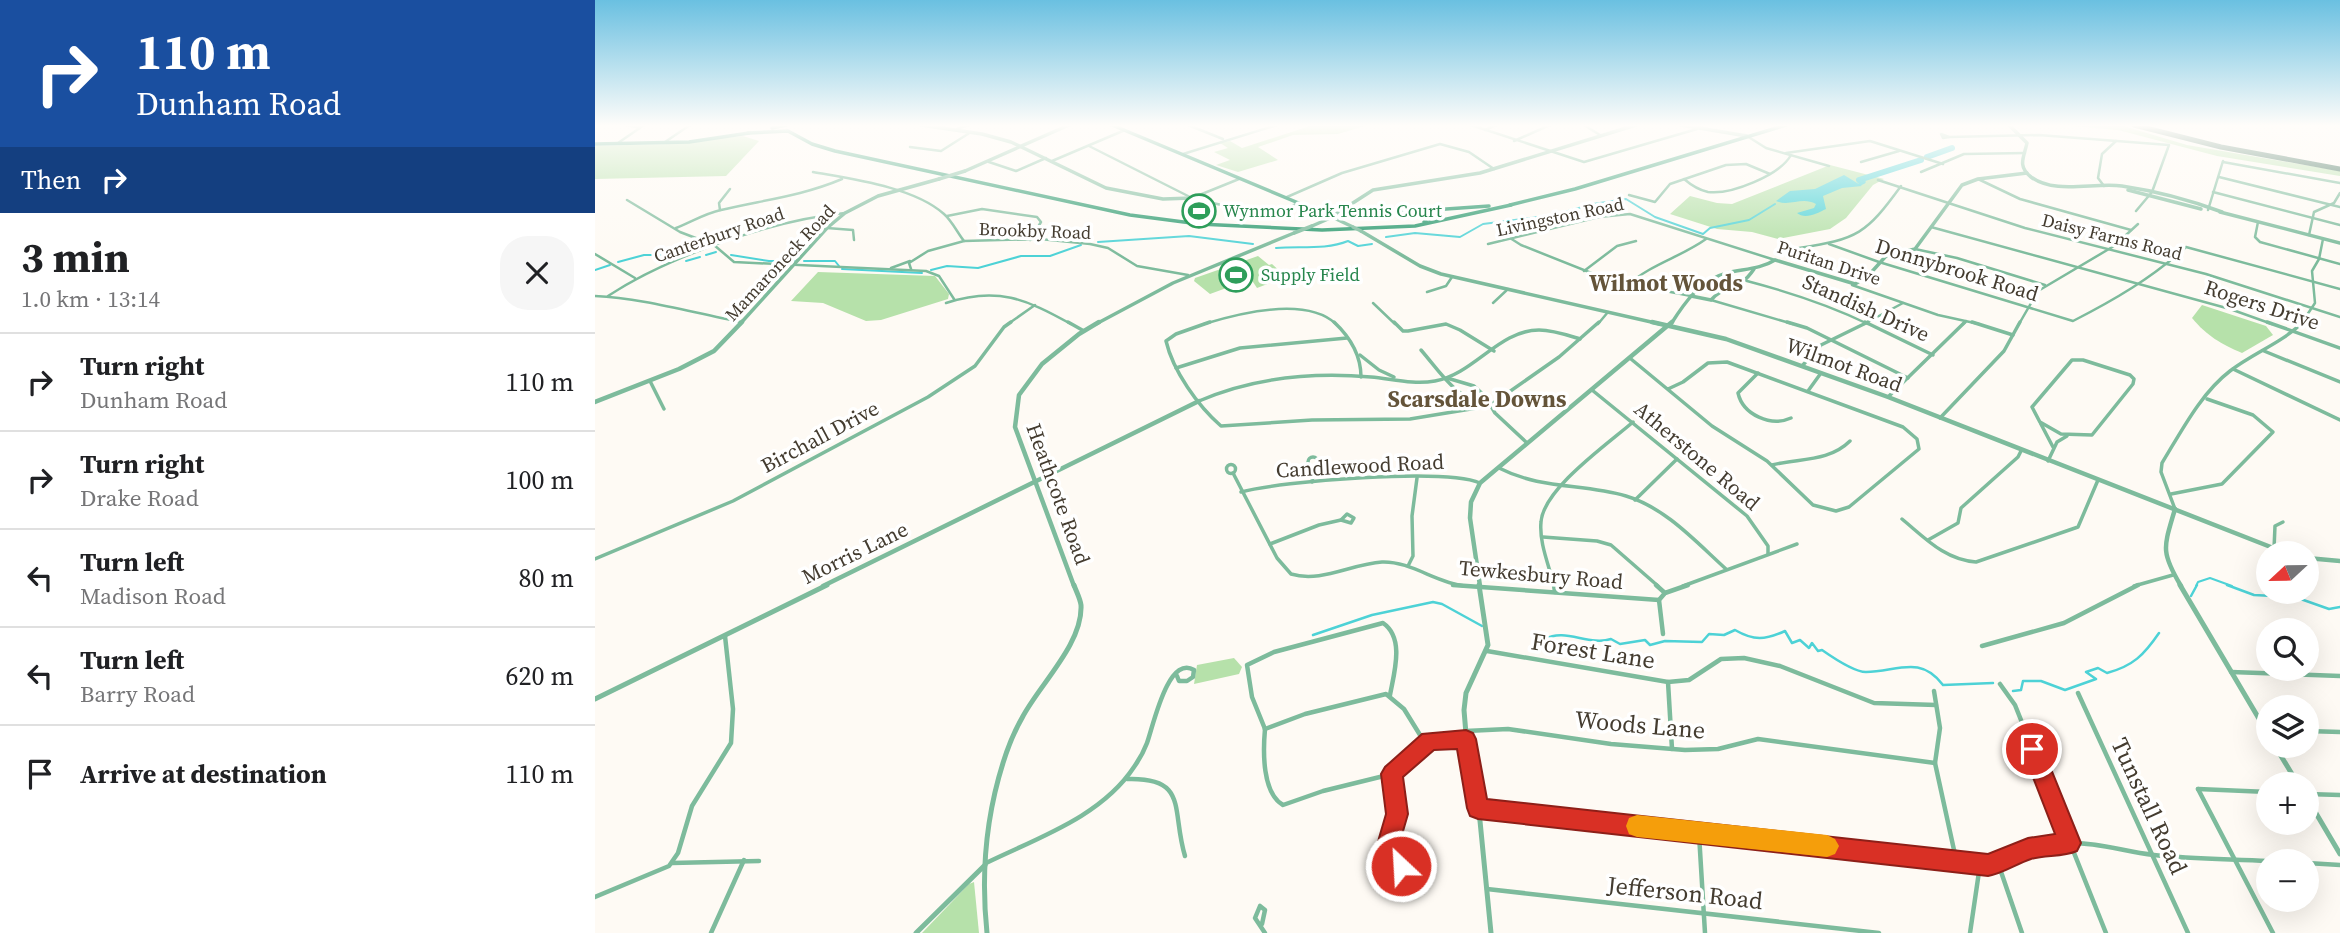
<!DOCTYPE html>
<meta charset="utf-8">
<style>
body{margin:0;font-family:"Source Serif 4",serif;background:#f6f6f6;color:#202124;height:100vh;display:flex;flex-direction:column;font-size:26px;white-space:nowrap}
*{box-sizing:border-box;margin:0}
p{font-size:23px;color:#757577}
.icon{flex:none;width:38px;height:38px;fill:none;stroke:currentColor;stroke-width:2;stroke-linecap:round;stroke-linejoin:round}
.map{position:relative;flex:1;overflow:hidden}
.side{display:flex;flex-direction:column;background:#fff;width:595px}
.side>*{flex:none}
.hud{background:#1a4fa0;color:#fff;overflow:hidden}
.needle{width:46px;rotate:248deg}
.fabs{position:absolute;left:1661px;top:541px;display:grid;gap:14px}
.fabs a{display:grid;place-items:center;width:63px;height:63px;border-radius:50%;background:#fff;box-shadow:0 7px 28px #0002;font-size:35px}
.pin{position:absolute;display:grid;place-items:center;width:60px;height:60px;color:#fff;margin:-30px;border:4px solid #fff;border-radius:50%;box-shadow:0 2px 7px #0007}
.me{position:absolute;width:77px;margin:-38px;rotate:335deg;stroke-linejoin:round;filter:drop-shadow(0 0 5px #0008)}
.turn{display:flex;align-items:center;gap:24px;height:147px;padding:0 21px;font-size:32px}
.turn .icon{width:91px;height:91px;stroke-width:2.5}
.turn b{display:block;font-size:49px;line-height:60px}
.then{display:flex;align-items:center;height:66px;padding:0 21px;background:#0003;gap:14px;font-size:26px}
.round{display:grid;place-items:center;flex:none;width:74px;height:74px;border-radius:28px;background:#f6f6f6}
.head{display:flex;align-items:center;justify-content:space-between;height:119px;padding:0 21px}
h1{font-size:42px;font-weight:700;line-height:52px}
ul{padding:0;list-style:none}
li{display:flex;align-items:center;gap:21px;height:98px;padding:0 21px;border-top:2px solid #e0e0e0}
li div{flex:1}
li b{display:block;font-size:26px}
li em{font-style:normal}
main{display:flex;flex:1;min-height:0}
.map>svg:first-child{display:block}
.green{fill:#b6e1aa}
.water{fill:#4dd2d6}
.lines{fill:none;stroke-linecap:round;stroke-linejoin:round}
.stream-far1{stroke:#4dd2d6;stroke-width:2}
.stream{stroke:#4dd2d6;stroke-width:2.5}
.canal{stroke:#4dd2d6;stroke-width:3.5}
.river{stroke:#4dd2d6;stroke-width:6}
.minor-far2{stroke:#7dbb9c;stroke-width:2.5}
.minor-far1{stroke:#7dbb9c;stroke-width:3.5}
.minor{stroke:#7dbb9c;stroke-width:4.5}
.tertiary-far2{stroke:#7dbb9c;stroke-width:3.5}
.tertiary-far1{stroke:#7dbb9c;stroke-width:4.5}
.tertiary{stroke:#7dbb9c;stroke-width:5}
.secondary{stroke:#2d9a6f;stroke-width:3.5}
.motorway{stroke:#2a5f47;stroke-width:5}
.tertiary-bridge{stroke:#7dbb9c;stroke-width:3.5}
.route{fill:#d93025;stroke:#8d1f18;stroke-width:2}
.slow{fill:#f59e0b}
.labels{text-anchor:middle;stroke-width:7;stroke-linejoin:round;paint-order:stroke}
.far-leisure-label{font-size:18px;fill:#27864d;stroke:#fff;text-anchor:start}
.far-street-label{font-size:18px;fill:#443c30;stroke:#fff}
.street-label{font-size:21px;fill:#443c30;stroke:#fff}
.neighbourhood-label{font-size:23px;font-weight:bold;fill:#64543a;stroke:#fff}
.near-street-label{font-size:24px;fill:#443c30;stroke:#fff}
</style>
<main>
<section class="side">
<div class="hud">
<div class="turn"><svg class="icon" aria-label="right" viewBox="0 0 24 24"><path d="M7 20v-9h11M14 6l5 5-5 5"/></svg><div><b>110 m</b>Dunham Road</div></div>
<div class="then">Then<svg class="icon" aria-label="right" viewBox="0 0 24 24"><path d="M7 20v-9h11M14 6l5 5-5 5"/></svg></div>
</div>
<div class="head"><div><h1>3 min</h1><p>1.0 km · 13:14</p></div><a class="round"><svg class="icon" aria-label="close" viewBox="0 0 24 24"><path d="M6 6l12 12M18 6L6 18"/></svg></a></div>
<ul>
<li><svg class="icon" aria-label="right" viewBox="0 0 24 24"><path d="M7 20v-9h11M14 6l5 5-5 5"/></svg><div><b>Turn right</b><p>Dunham Road</p></div><em>110 m</em></li>
<li><svg class="icon" aria-label="right" viewBox="0 0 24 24"><path d="M7 20v-9h11M14 6l5 5-5 5"/></svg><div><b>Turn right</b><p>Drake Road</p></div><em>100 m</em></li>
<li><svg class="icon" aria-label="left" viewBox="0 0 24 24"><path d="M17 20v-9H6M10 6l-5 5 5 5"/></svg><div><b>Turn left</b><p>Madison Road</p></div><em>80 m</em></li>
<li><svg class="icon" aria-label="left" viewBox="0 0 24 24"><path d="M17 20v-9H6M10 6l-5 5 5 5"/></svg><div><b>Turn left</b><p>Barry Road</p></div><em>620 m</em></li>
<li><svg class="icon" aria-label="arrive" viewBox="0 0 24 24"><path d="M6 21V4h12l-3 4 3 4H6"/></svg><div><b>Arrive at destination</b></div><em>110 m</em></li>
</ul>
</section>
<div class="map">
<svg width="1745" height="933" viewBox="0 0 1745 933">
<rect width="100%" height="100%" fill="#fefaf4"/>
<g class="green">
<polygon points="718,125 773,125 743,134 698,135 663,147 683,160 643,172 621,165 635,160 619,152 633,148 625,143 635,141 647,148"/>
<polygon points="1467,125 1525,125 1592,145 1745,171 1745,176 1622,156 1523,130"/>
<polygon points="148,136 164,141 131,176 0,179 0,146 72,144"/>
<polygon points="1235,165 1289,179 1278,185 1251,218 1235,229 1183,239 1157,232 1122,229 1075,214 1095,196 1122,203 1137,204"/>
<polygon points="663,256 674,265 677,264 689,275 688,278 662,288 656,279 615,294 599,281 600,278"/>
<polygon points="223,272 340,276 354,294 353,299 286,320 271,321 228,303 196,301"/>
<path d="M1607,305L1671,326L1678,335L1647,353C1626,344 1612,336 1597,318Z"/>
<polygon points="639,658 647,667 644,674 599,684 602,665"/>
<polygon points="379,882 384,933 327,933 374,884"/>
</g>
<path class="water" d="M1249,175L1267,186L1247,188L1228,196L1231,209C1223,213 1210,220 1202,213L1219,208L1221,204C1207,196 1195,207 1181,201L1195,191L1220,189Z"/>
<g class="lines">
<g class="stream-far1">
<polyline points="791,237 820,233 865,237 888,224 959,215 998,204 1031,199 1060,217 1108,234 1115,228 1154,220 1180,204"/>
<polyline points="503,242 594,236 658,244"/>
<path d="M681,248C705,246 731,250 753,241L763,246L777,244"/>
<polyline points="111,255 121,252"/>
<polyline points="136,255 174,261 199,261"/>
<polyline points="91,261 105,257"/>
<polyline points="209,261 240,261 244,266"/>
<polyline points="23,262 49,255 66,255"/>
<polyline points="247,269 327,273"/>
<polyline points="0,270 15,265"/>
<polyline points="336,270 352,266 383,268 426,256 455,256 486,245"/>
<polyline points="1601,586 1603,582 1615,578 1637,586"/>
</g>
<g class="stream">
<polyline points="1632,585 1659,595 1700,597 1734,609 1745,607"/>
<polyline points="1596,596 1602,585"/>
<polyline points="718,635 777,615 838,602 847,604 887,626"/>
<path d="M950,639C970,628 994,646 1016,639L1025,644L1050,640L1055,645L1070,641L1107,642L1114,634L1129,635L1140,630C1159,641 1170,640 1190,631L1197,643L1205,640L1214,648L1217,643L1223,651L1227,650C1237,657 1259,672 1271,672C1301,672 1325,654 1348,685L1398,683"/>
<path d="M1418,691L1426,690L1428,681H1446L1470,690L1501,679L1491,672L1503,668L1512,673C1538,666 1549,655 1564,633"/>
</g>
<polyline class="canal" points="1265,184 1269,182 1267,180"/>
<g class="river">
<polyline points="1332,157 1357,148"/>
<polyline points="1264,180 1326,160"/>
</g>
<g class="minor-far2">
<polyline points="32,125 45,128"/>
<polyline points="593,125 628,139"/>
<polyline points="876,125 989,162 1102,129"/>
<polyline points="989,125 1005,135"/>
<polyline points="362,129 373,125"/>
<polyline points="890,130 901,125"/>
<polygon points="1346,134 1354,137 1348,138"/>
<polyline points="1152,136 1171,148 1234,166"/>
<polyline points="1354,137 1444,135 1574,145 1557,192 1541,211"/>
<polyline points="919,141 955,125"/>
<polyline points="70,142 95,125"/>
<polyline points="23,143 49,125"/>
<polyline points="494,146 597,198 644,179"/>
<polyline points="315,147 346,151 376,132"/>
<polyline points="1191,153 1275,141 1348,164"/>
<polyline points="588,154 682,125"/>
<polyline points="457,161 530,130"/>
<polyline points="394,162 421,171 451,158"/>
<polyline points="1266,162 1304,151"/>
<polyline points="1628,162 1745,183"/>
<path d="M218,172C257,179 319,187 349,214C357,221 362,232 369,241L445,239L495,244L513,248L542,266L593,275"/>
<polyline points="1326,172 1369,154 1430,153"/>
<polyline points="1624,177 1745,207"/>
<path d="M1089,179C1096,185 1104,190 1113,192C1136,195 1185,175 1196,155"/>
<polyline points="1383,179 1425,199 1536,230"/>
<polyline points="1283,180 1430,228 1611,274 1745,317"/>
<polyline points="1509,186 1503,178 1507,154 1521,141"/>
<polyline points="1618,192 1745,225"/>
<polyline points="1034,195 1060,202 1075,184 1131,165 1151,164 1175,174"/>
<polyline points="692,197 747,173 845,144 874,152 899,169"/>
<polyline points="601,199 635,207 689,210"/>
<polyline points="32,200 85,232 119,245 139,262 331,271 344,276 359,299"/>
<polyline points="693,209 702,203"/>
<polyline points="125,210 124,203 135,189"/>
<polyline points="1613,210 1628,161"/>
<polyline points="352,216 387,209 442,217 446,222 435,240"/>
<polyline points="1663,222 1660,237 1665,242 1745,264"/>
<polyline points="1336,227 1635,309 1677,324"/>
<path d="M81,228C96,222 111,213 126,210C168,200 207,196 247,179"/>
<polyline points="232,228 258,230 259,240"/>
<polyline points="1714,235 1719,212 1739,203 1745,193"/>
<polyline points="915,238 926,245 1014,280 1096,296"/>
<polyline points="893,244 1004,217 1035,214 1180,260"/>
<path d="M1234,244L1284,262L1478,321C1519,300 1557,278 1591,247L1745,289"/>
<path d="M1204,248C1263,239 1271,234 1306,186"/>
<polyline points="1320,249 1362,258 1450,285"/>
<polyline points="0,254 40,278"/>
<polyline points="296,268 315,261"/>
<polyline points="316,269 314,263 333,251 369,241"/>
<polyline points="989,271 1022,246 1041,241"/>
<path d="M1152,281C1194,292 1234,305 1273,324"/>
<path d="M1033,285C1056,264 1086,257 1111,239"/>
<polyline points="1257,285 1343,315 1384,324"/>
<polyline points="832,292 851,286 857,277"/>
<path d="M0,296C48,298 98,313 146,322"/>
<path d="M13,296C74,256 178,220 250,213"/>
<polyline points="1116,300 1198,324"/>
<path d="M351,303C402,286 431,299 476,324"/>
<polyline points="778,303 800,324"/>
<polyline points="898,303 913,289"/>
<polyline points="413,324 440,305"/>
<path d="M609,324C645,313 711,296 741,324"/>
<polyline points="1003,324 1013,312"/>
<polyline points="1269,324 1308,303"/>
<polyline points="1368,324 1371,321"/>
<polyline points="1424,324 1443,291 1519,246 1543,224"/>
<polyline points="1706,324 1720,303 1717,271 1724,259 1728,239"/>
</g>
<g class="minor-far1">
<polyline points="473,322 489,331"/>
<path d="M615,322L581,334L571,341C578,371 603,406 626,426L717,420L815,419L894,406L964,357L1004,322"/>
<path d="M739,322C755,337 766,355 766,377"/>
<polyline points="799,322 808,331 813,331 851,324 865,330 899,351"/>
<polyline points="1192,322 1212,328 1313,378"/>
<polyline points="1270,322 1338,355"/>
<polyline points="1377,322 1418,335"/>
<polyline points="1672,322 1745,348"/>
<path d="M826,350C846,373 860,398 892,405"/>
<polyline points="1669,351 1745,382"/>
<polyline points="765,355 784,370 799,377"/>
<polyline points="1036,359 1117,426 1172,461 1218,505 1241,511 1254,507 1324,449 1322,439 1308,427 1132,362 1113,363 1088,382 1073,389"/>
<polyline points="1207,366 1226,345 1273,322"/>
<polyline points="581,368 645,348 752,338"/>
<polyline points="1638,369 1745,420"/>
<path d="M1163,373L1143,393C1148,415 1176,427 1196,418"/>
<polyline points="852,378 879,386 890,396 900,413 931,442"/>
<polyline points="55,381 69,409"/>
<polyline points="997,390 1152,516 1173,546 1173,554"/>
<polyline points="1213,391 1226,373"/>
<polyline points="1293,397 1370,322"/>
<path d="M604,401C659,377 717,372 776,377C797,379 819,385 840,381C879,374 904,330 944,330C958,330 972,335 985,339"/>
<polyline points="1345,418 1409,351 1425,322"/>
<polyline points="1445,422 1466,434 1497,435 1538,384 1539,379 1535,375 1488,360 1477,360 1437,407 1458,447"/>
<circle cx="718" cy="462" r="5"/>
<polyline points="1453,461 1462,442 1472,436"/>
<circle cx="636" cy="469" r="4.5"/>
<path d="M1177,465C1204,458 1234,462 1255,441"/>
<path d="M904,468C947,490 987,483 1031,496C1071,508 1101,542 1131,569"/>
<path d="M638,473L682,558L696,574C726,583 756,564 787,562C816,561 841,583 870,586"/>
<polyline points="717,482 719,467"/>
<path d="M646,492C686,481 850,468 885,483"/>
<polyline points="1576,494 1627,484 1678,432 1658,415 1612,399"/>
<polyline points="1040,500 1082,459"/>
<path d="M1580,509L1566,472L1567,463C1586,432 1606,393 1635,371C1658,353 1687,343 1708,322"/>
<polygon points="752,514 759,518 756,523 746,520"/>
<path d="M1307,519C1330,538 1350,560 1381,562L1483,527L1503,480"/>
<polyline points="948,537 1002,541 1016,545 1063,586"/>
<polyline points="1333,540 1363,523 1366,508 1423,457 1426,451"/>
<polyline points="675,544 724,525 746,520"/>
<polyline points="1679,549 1680,526 1688,522"/>
<polyline points="0,559 138,501 333,397 380,366 409,327 416,322"/>
<polyline points="813,566 818,556 817,516 822,478"/>
<path d="M959,586C954,565 944,543 946,522C948,489 1014,443 1038,422"/>
<polyline points="1088,586 1202,544"/>
<polyline points="1539,586 1578,575"/>
</g>
<g class="minor">
<polyline points="858,585 1064,600"/>
<polyline points="959,585 960,592"/>
<polyline points="1061,585 1070,593"/>
<polyline points="1068,634 1064,600 1070,593 1093,585"/>
<polyline points="1387,646 1469,623 1543,585"/>
<polyline points="892,651 1073,682 1077,749"/>
<polyline points="1636,672 1745,676"/>
<polyline points="1073,682 1094,680 1126,659 1149,658 1185,666 1279,703 1341,705"/>
<polyline points="1405,684 1420,705 1511,933"/>
<polyline points="1339,691 1345,728 1340,763 1359,850 1367,862"/>
<polyline points="1483,693 1593,933"/>
<path d="M670,729L657,697L652,665L679,652L788,623C810,638 799,673 795,695"/>
<path d="M670,729C668,751 667,793 688,805L728,791L797,774L834,741L871,739"/>
<polyline points="670,729 710,714 791,694 809,709 830,743"/>
<polyline points="871,731 913,729 1016,744 1090,750 1123,749 1163,739 1340,763"/>
<polyline points="1712,731 1745,732"/>
<path d="M797,774C799,786 802,800 802,813C801,843 782,845 809,872L807,878L802,881L793,876V870L799,865"/>
<path d="M532,779C594,777 576,810 590,856"/>
<polyline points="1603,789 1678,933"/>
<polyline points="1603,789 1673,792"/>
<polyline points="1712,794 1745,795"/>
<path d="M883,809L1385,865C1418,861 1438,844 1474,843C1503,842 1530,852 1559,855C1597,859 1635,859 1673,861"/>
<polyline points="1104,834 1110,933"/>
<polyline points="77,863 164,861"/>
<path d="M391,863C442,838 506,817 539,767C544,760 549,751 552,743C558,727 573,654 599,670L598,677L592,681H584L582,676"/>
<polyline points="1403,863 1427,933"/>
<polyline points="1712,863 1745,865"/>
<polyline points="892,889 1284,933"/>
<polyline points="0,897 74,866 83,853 97,806 136,743 138,709 130,636"/>
<polyline points="667,924 670,910 665,906 660,918 670,933"/>
<polyline points="116,933 149,860"/>
<polyline points="1375,933 1385,865"/>
</g>
<g class="tertiary-far2">
<polyline points="326,125 387,134 416,142 511,188 568,199 597,198"/>
<polyline points="1086,125 1152,136"/>
<path d="M1414,125L1432,143C1429,157 1422,166 1436,177C1460,195 1499,182 1527,186C1561,191 1595,200 1627,212"/>
<polyline points="370,171 474,125"/>
<polyline points="1533,190 1606,209"/>
<polyline points="1625,212 1745,243"/>
<polyline points="737,217 758,227"/>
<polyline points="717,226 733,219 778,190 885,173 1041,125"/>
<polyline points="766,231 825,266 846,274 1065,324"/>
<path d="M1096,296L1116,300C1131,283 1143,293 1159,269"/>
<polyline points="145,324 232,228 250,213 283,196 344,179"/>
<polyline points="501,324 578,283 699,233"/>
<path d="M1076,324C1090,302 1105,280 1132,273C1148,269 1166,269 1180,260L1260,284L1273,276L1291,256L1320,249L1367,185L1383,179L1432,173"/>
</g>
<g class="tertiary-far1">
<polyline points="1057,322 1131,339 1293,397 1691,553"/>
<polyline points="0,402 84,369 119,351 147,322"/>
<path d="M1580,509C1569,547 1565,551 1586,586"/>
<polyline points="1712,558 1745,561"/>
<polyline points="228,586 604,401"/>
<polyline points="479,586 420,427 424,395 447,364 484,334 504,322"/>
<polyline points="885,586 875,518 876,502 885,483 1077,322"/>
</g>
<g class="tertiary">
<polyline points="884,585 893,645 871,693 869,710 872,746 885,821 896,933"/>
<polyline points="1585,585 1673,734"/>
<polyline points="0,699 232,585"/>
<polyline points="1680,746 1703,784"/>
<polyline points="1712,798 1745,854"/>
<polyline points="321,933 390,865"/>
<path d="M392,933C386,876 391,817 408,763C413,747 419,732 427,718C444,685 488,644 486,605C485,598 481,591 479,585"/>
</g>
<g class="secondary">
<polyline points="517,125 737,217 894,206"/>
<polyline points="177,128 191,125"/>
<polyline points="153,133 193,131 217,144 240,151 535,215 604,224 727,230 820,226 916,205"/>
<polyline points="0,144 94,142 154,133"/>
<polyline points="915,205 980,189 1191,125"/>
<polyline points="829,222 842,215 845,207"/>
</g>
<polyline class="motorway" points="1539,125 1626,147 1745,169"/>
<g class="tertiary-bridge">
<polyline points="344,179 370,171"/>
<polyline points="758,227 766,231"/>
<polyline points="699,233 717,226"/>
</g>
</g>
<linearGradient id="sky" x2="0" y2="1"><stop stop-color="#6ac0e1"/><stop offset="0.49" stop-color="#fffdfa"/><stop offset="1" stop-color="#fffdfa" stop-opacity="0"/></linearGradient>
<rect width="1745" height="256" fill="url(#sky)"/>
<path class="route" d="M871,730L878,733L881,739L892,799L1393,854L1433,838L1460,834L1427,749L1430,742L1437,740L1445,742L1486,843L1482,851C1468,857 1452,855 1436,859C1421,864 1409,873 1393,876L883,819L875,816L872,808L862,749L839,750L808,777L813,814L804,845L805,855L814,858L817,866L814,874L806,878L791,873L783,858L782,845L791,814L786,774L790,767L827,734Z"/>
<polygon class="slow" points="1042,815 1232,835 1240,839 1244,846 1240,854 1232,857 1042,837 1034,834 1031,826 1034,818"/>
<defs>
<symbol id="stadium-ring" viewBox="-11 -11 22 22"><circle r="9.5" fill="#fff" stroke="#2e9e5b" stroke-width="1.5"/><path d="M0-5a6.5 5 0 1 0 0 10a6.5 5 0 1 0 0-10ZM-3.5-1.8h7v3.6h-7Z" fill="#2e9e5b"/></symbol>
</defs>
<g fill-rule="evenodd">
<use href="#stadium-ring" x="585" y="192" width="38" height="38"/>
<use href="#stadium-ring" x="622" y="256" width="38" height="38"/>
</g>
<g class="labels">
<g class="far-leisure-label">
<text x="628" y="217">Wynmor Park Tennis Court</text>
<text x="666" y="281">Supply Field</text>
</g>
<g class="far-street-label">
<text transform="translate(965 217) rotate(-12)" y="6">Livingston Road</text>
<text transform="translate(440 231) rotate(2)" y="6">Brookby Road</text>
<text transform="translate(124 235) rotate(-19)" y="6">Canterbury Road</text>
<text transform="translate(1517 237) rotate(14)" y="6">Daisy Farms Road</text>
<text transform="translate(185 263) rotate(-47)" y="6">Mamaroneck Road</text>
<text transform="translate(1234 263) rotate(18)" y="6">Puritan Drive</text>
</g>
<g class="street-label">
<text transform="translate(1362 270) rotate(17)" y="7">Donnybrook Road</text>
<text transform="translate(1667 305) rotate(18)" y="7">Rogers Drive</text>
<text transform="translate(1271 308) rotate(24)" y="7">Standish Drive</text>
<text transform="translate(1249 365) rotate(20)" y="7">Wilmot Road</text>
<text transform="translate(225 437) rotate(-28)" y="7">Birchall Drive</text>
<text transform="translate(1102 456) rotate(40)" y="7">Atherstone Road</text>
<text transform="translate(765 466) rotate(-3)" y="7">Candlewood Road</text>
<text transform="translate(463 494) rotate(70)" y="7">Heathcote Road</text>
<text transform="translate(260 553) rotate(-26)" y="7">Morris Lane</text>
<text transform="translate(946 575) rotate(5)" y="7">Tewkesbury Road</text>
</g>
<g class="neighbourhood-label">
<text x="1071" y="291">Wilmot Woods</text>
<text x="882" y="407">Scarsdale Downs</text>
</g>
<g class="near-street-label">
<text transform="translate(998 651) rotate(9)" y="8">Forest Lane</text>
<text transform="translate(1045 725) rotate(5)" y="8">Woods Lane</text>
<text transform="translate(1554 806) rotate(65)" y="8">Tunstall Road</text>
<text transform="translate(1090 893) rotate(6)" y="8">Jefferson Road</text>
</g>
</g>
</svg>
<div class="fabs">
<a><svg class="needle" viewBox="-14 -14 28 28"><path d="M0-13l5 13h-10z" fill="#e53935"/><path d="M0 13l5-13h-10z" fill="#757577"/></svg></a>
<a><svg class="icon" aria-label="search" viewBox="0 0 24 24"><circle cx="10" cy="10" r="6"/><path d="M15 15l6 6"/></svg></a>
<a><svg class="icon" aria-label="layers" viewBox="0 0 24 24"><path d="M12 4l9 5-9 5-9-5zM3 14l9 5 9-5"/></svg></a>
<a>+</a>
<a>−</a>
</div>
<div class="pin" style="left:1437px;top:749px;background:#d93025"><svg class="icon" aria-label="arrive" viewBox="0 0 24 24"><path d="M6 21V4h12l-3 4 3 4H6"/></svg></div>
<svg class="me" style="left:806px;top:866px" viewBox="-20 -20 40 40"><circle r="17" fill="#d93025" stroke="#fff" stroke-width="3"/><path d="M0-11L8 9 0 5-8 9z" fill="#fff"/></svg>
</div>
</main>
